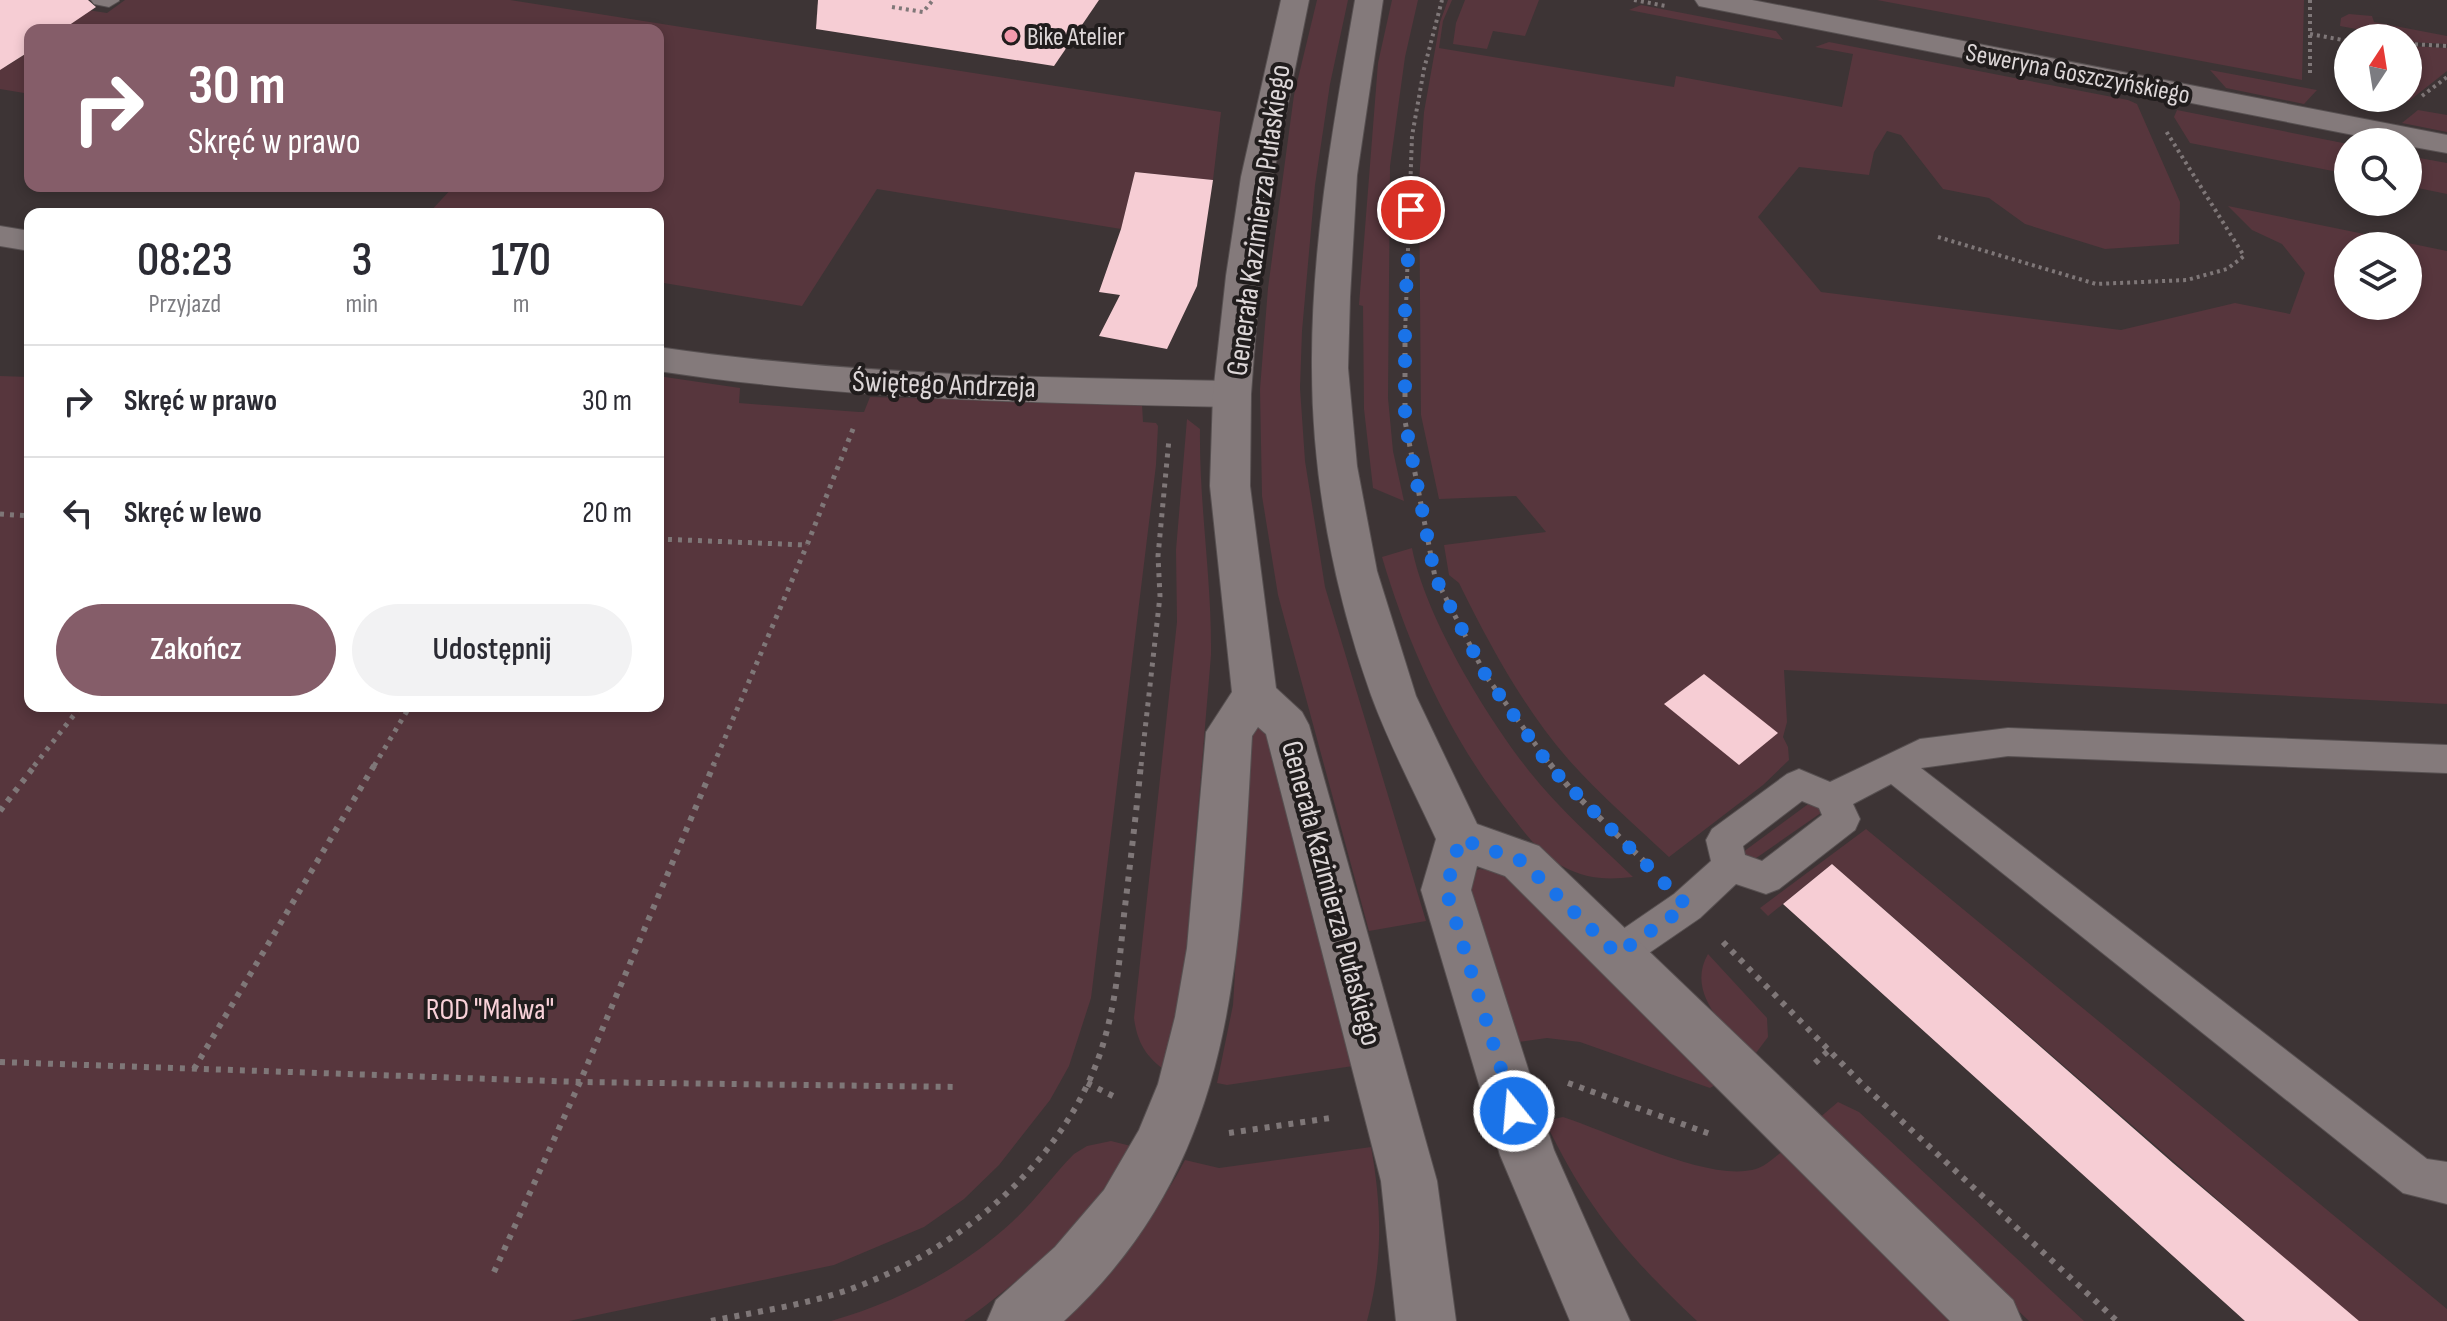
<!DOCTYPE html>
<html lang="pl">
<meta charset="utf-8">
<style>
body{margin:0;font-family:"Sofia Sans Condensed",sans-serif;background:#f2f2f3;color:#2b2b33;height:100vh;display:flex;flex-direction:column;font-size:30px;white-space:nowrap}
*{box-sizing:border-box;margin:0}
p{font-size:26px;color:#7c7c81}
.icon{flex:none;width:44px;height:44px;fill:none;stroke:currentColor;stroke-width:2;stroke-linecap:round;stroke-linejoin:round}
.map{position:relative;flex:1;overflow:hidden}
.drawer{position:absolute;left:24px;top:208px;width:640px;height:504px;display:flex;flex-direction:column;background:#fff;border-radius:16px;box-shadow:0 4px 12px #0003}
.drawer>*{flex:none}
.banner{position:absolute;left:24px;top:24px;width:640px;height:168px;border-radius:16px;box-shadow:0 4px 12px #0003;background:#855d69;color:#fff;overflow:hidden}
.needle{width:52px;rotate:12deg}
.controls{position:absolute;left:2334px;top:24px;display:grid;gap:16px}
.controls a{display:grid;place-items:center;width:88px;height:88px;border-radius:50%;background:#fff;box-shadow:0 4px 12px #0003;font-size:40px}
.pin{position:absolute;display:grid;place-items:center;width:68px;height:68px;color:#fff;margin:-34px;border:4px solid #fff;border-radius:50%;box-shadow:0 2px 8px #0007}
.me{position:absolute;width:88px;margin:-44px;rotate:343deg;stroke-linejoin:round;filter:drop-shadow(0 0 6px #0008)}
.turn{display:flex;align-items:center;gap:28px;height:168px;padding:0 32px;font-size:36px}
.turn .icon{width:104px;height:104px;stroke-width:2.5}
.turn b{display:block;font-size:56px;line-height:68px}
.eta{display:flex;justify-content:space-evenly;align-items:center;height:136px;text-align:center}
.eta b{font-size:48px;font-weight:600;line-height:56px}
.button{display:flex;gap:16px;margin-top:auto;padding:16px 32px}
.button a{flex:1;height:92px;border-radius:48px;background:#855d69;color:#fff;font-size:32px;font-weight:600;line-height:92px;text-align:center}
.button a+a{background:#f2f2f3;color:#2b2b33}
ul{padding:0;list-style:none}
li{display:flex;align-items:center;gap:24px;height:112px;padding:0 32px;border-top:2px solid #e1e1e2}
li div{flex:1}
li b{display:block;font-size:30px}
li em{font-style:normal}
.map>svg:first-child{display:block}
.green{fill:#57363d;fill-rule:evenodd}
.building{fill:#f6cdd4}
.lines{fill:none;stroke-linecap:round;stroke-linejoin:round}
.service-casing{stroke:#575051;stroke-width:2}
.minor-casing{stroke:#575051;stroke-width:2}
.secondary-casing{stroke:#575051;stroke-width:2}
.path-far2{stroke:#7f7778;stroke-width:4;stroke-dasharray:3 4;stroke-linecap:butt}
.path-far1{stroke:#7f7778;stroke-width:5;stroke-dasharray:4 6;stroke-linecap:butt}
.path{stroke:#7f7778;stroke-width:6;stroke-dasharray:5 7;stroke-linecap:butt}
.service{fill:#847a7b;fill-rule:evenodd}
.minor{fill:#847a7b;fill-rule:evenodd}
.secondary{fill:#847a7b;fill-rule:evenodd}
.route{stroke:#1a73e8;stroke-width:14;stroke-dasharray:0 25.2}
.poi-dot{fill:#f39aac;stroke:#211d1d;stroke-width:3}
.labels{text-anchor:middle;stroke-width:8;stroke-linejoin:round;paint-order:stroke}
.far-poi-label{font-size:26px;fill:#ddd7d8;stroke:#211d1d;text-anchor:start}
.far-street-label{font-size:26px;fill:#ddd7d8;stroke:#211d1d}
.street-label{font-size:30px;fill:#ddd7d8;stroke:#211d1d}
.park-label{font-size:30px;fill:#f8d1d8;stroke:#211d1d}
</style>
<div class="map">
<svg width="2447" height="1321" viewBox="0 0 2447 1321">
<rect width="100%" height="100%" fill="#3d3435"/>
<g class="green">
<polygon points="125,0 510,0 1221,112 1213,180 1135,172 1121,229 877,189 802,306 658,282 658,214 428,214 454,186 658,186 658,30 73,30 78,25 71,24 49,4 107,13"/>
<polygon points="1317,0 1348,0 1330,84 1315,185 1302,331 1300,388 1305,461 1325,587 1426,921 1369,931 1278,595 1262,496 1260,389 1268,288 1294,95"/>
<polygon points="1392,0 1418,0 1405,57 1390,166 1388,398 1393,451 1404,501 1373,488 1364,409 1363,306 1359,305 1378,63"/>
<path d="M1448,0H1452L1443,21L1439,48L1674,87L1676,76L1842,107L1853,54L1815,47L1829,42L2128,100L2137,104L2180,202L2179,244L2105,249L2025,224L1989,198L1943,189L1901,135L1887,131L1874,152L1869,175L1799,167L1758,217L1821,292L2121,330L2235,303L2290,314L2305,273L2282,244L2252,230L2228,206L2447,251V704L1784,670L1787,722L1783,737L1788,747L1789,760L1763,785L1669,857C1635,825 1599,794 1568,759C1523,707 1489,644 1459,583L1449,575L1444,545L1546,532L1516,496L1439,499L1421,415L1419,181L1424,112L1440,22ZM2348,246H2408V306H2348Z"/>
<polygon points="1465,0 1539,0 1525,36 1493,31 1487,49 1453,44 1456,23"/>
<polygon points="1877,0 2304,0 2302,80"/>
<polygon points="1641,5 1776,31 1783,40 1629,10"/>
<polygon points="2349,14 2372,16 2374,22 2447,36 2447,44 2408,42 2408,38 2379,38 2378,33 2340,26 2341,18"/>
<polygon points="2408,46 2447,48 2447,71 2409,101 2394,98 2408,98"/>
<polygon points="30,51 30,94 0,89 0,64 7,66"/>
<polygon points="2210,70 2317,90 2304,104 2226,88"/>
<polygon points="2177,110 2348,144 2348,174 2190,143 2174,117"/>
<polygon points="2418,110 2447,115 2447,132 2402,123"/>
<polygon points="2408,156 2447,163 2447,194 2408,186"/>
<polygon points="0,376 30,377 30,706 658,706 658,376 740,388 739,403 859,412 864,412 870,397 1142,404 1143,422 1156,423 1158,426 1156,465 1091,998 1069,1066 1050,1100 999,1165 964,1199 924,1227 834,1265 569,1321 0,1321"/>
<path d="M1187,419L1200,429C1199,506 1212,579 1211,655L1182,1002L1166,1071C1146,1057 1137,1042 1134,1018L1177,622L1176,550Z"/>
<path d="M1412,548C1425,616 1486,716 1529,771C1559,809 1598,843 1633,877C1606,880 1586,879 1562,866C1543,856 1527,836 1514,819C1452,742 1410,652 1382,557Z"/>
<polygon points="1256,725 1266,727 1353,1066 1227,1085 1217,1083 1233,1005 1250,733"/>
<polygon points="1815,799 1828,808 1749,863 1739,855"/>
<polygon points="1866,829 2447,1309 2447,1321 2357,1321 1832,864 1768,916 1760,908"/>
<polygon points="1480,869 1500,872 1717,1084 1710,1088 1580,1042 1547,1038 1518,1042 1467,877 1471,872"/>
<path d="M1708,954L1767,1018L1768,1037L1753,1057C1727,1029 1685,994 1708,954Z"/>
<polygon points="1838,1102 1859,1112 2084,1321 2029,1321 1818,1119"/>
<path d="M1563,1117C1613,1133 1703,1180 1752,1170C1764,1168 1773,1158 1783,1151L1954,1321H1697C1627,1255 1587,1209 1545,1121Z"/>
<path d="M1111,1141L1131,1146C1088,1221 1041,1264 973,1315L964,1321H831C898,1302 961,1269 1012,1222C1035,1201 1053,1175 1074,1154L1087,1146Z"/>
<path d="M1371,1147C1382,1207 1383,1262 1367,1321H1058C1109,1273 1152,1223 1185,1160L1219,1168Z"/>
</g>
<g class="building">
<polygon points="0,0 88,0 96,7 62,30 30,30 30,51 0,70"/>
<polygon points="818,0 1099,0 1054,66 816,29"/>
<polygon points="1135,172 1213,180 1197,286 1167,349 1099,336 1120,295 1099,292 1121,229"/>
<polygon points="1704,674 1778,733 1739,765 1664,704"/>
<polygon points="1832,864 2173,1163 2359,1321 2245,1321 1783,904"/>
</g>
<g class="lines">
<defs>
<g id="service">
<polygon points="91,0 119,0 119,1 109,7 94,4"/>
<path d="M2008,728L2447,745V773L2008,756L1921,768L2427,1159L2447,1162V1204L2403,1193L1891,784L1853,804L1860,819L1855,830L1779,889L1766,894L1736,884L1700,918L1630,966L1617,971L1604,966L1598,954L1604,942L1674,894L1711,861L1706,840L1712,829L1787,774L1799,769L1830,782L1920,739ZM1802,801L1819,808L1822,815L1762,861L1745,855L1743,846Z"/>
</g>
<g id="minor">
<polygon points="1695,0 1752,0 2447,135 2447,153 2408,146 2408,142 2389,142 1709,8 1699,6"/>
<polygon points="0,226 30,231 30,251 0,246"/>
<path d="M658,347C849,375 1040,378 1232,381L1245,385L1251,394L1245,403L1232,407C1040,403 849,400 658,371Z"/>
</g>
<g id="secondary">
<path d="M1281,0H1309L1273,177L1260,276L1251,394L1250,486L1276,688L1302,712L1309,725L1437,1181L1456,1321H1396L1381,1181L1266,734L1258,727L1252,736C1239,956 1239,1160 1064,1321H987L996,1300L1055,1247L1104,1190L1139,1130L1158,1084L1175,1017L1187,948L1206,732L1232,692L1210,486L1213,394L1226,276L1241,177Z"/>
<path d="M1355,0H1383L1357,175L1350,297L1348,368L1357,466L1377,571L1416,696L1477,824L1539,846L2013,1300L2022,1321H1950L1505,876L1477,866L1471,890L1554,1150L1630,1321H1570L1500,1155L1421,890L1436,839C1414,791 1389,744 1371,695C1334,591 1312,478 1312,368C1311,244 1334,121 1355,0Z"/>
</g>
</defs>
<use href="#service" class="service-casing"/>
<use href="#minor" class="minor-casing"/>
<use href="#secondary" class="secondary-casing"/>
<g class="path-far2">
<polyline points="1634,0 1666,6"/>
<polyline points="2310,0 2310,75"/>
<polyline points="892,7 923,12 933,0"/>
<polyline points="2310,34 2348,41"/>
<polyline points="2408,44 2447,46"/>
<polyline points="2422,96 2447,77"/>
<polyline points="1938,237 2096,284 2187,280 2227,269 2244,256 2166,131"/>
<polyline points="1405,335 1412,136 1424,69 1442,0"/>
</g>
<g class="path-far1">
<polyline points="1405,333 1405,421 1435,577 1486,676 1551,766"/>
<polyline points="0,514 30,516"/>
<polyline points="658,539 807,545 855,424"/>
<polyline points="34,766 81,706"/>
<polyline points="374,766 410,706"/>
<polyline points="713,766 807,545"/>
<polyline points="1141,766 1160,596 1158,556 1169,439"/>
</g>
<g class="path">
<polyline points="1550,764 1573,792 1652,869"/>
<polyline points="0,811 36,764"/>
<polyline points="1723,942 1862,1084 2117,1321"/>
<polyline points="0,1062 580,1082 958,1087"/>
<polyline points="1815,1063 1829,1050"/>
<polyline points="194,1069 375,764"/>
<polyline points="1087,1083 1117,1098"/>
<polyline points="1568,1083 1713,1135"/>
<polyline points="1229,1133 1330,1118"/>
<polyline points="494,1272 580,1082 714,764"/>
<path d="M711,1321C760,1311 812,1304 859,1286C966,1245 1071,1155 1104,1041C1116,1000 1120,958 1124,915C1130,865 1136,815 1141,764"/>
</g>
<use href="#service" class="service"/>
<use href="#minor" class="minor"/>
<use href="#secondary" class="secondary"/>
</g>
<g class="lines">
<polyline class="route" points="1411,210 1405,307 1405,421 1435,577 1486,676 1551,768 1687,906 1617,954 1522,861 1460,839 1446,890 1514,1111"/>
</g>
<circle class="poi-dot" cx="1011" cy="36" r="8"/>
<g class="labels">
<g class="far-poi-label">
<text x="1027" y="45">Bike Atelier</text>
</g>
<g class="far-street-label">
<text transform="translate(2078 73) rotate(11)" y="9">Seweryna Goszczyńskiego</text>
</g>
<g class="street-label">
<text transform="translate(1258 220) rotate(-82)" y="10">Generała Kazimierza Pułaskiego</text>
<text transform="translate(944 384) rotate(2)" y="10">Świętego Andrzeja</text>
<text transform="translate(1332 893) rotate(75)" y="10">Generała Kazimierza Pułaskiego</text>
</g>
<g class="park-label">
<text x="490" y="1019">ROD "Malwa"</text>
</g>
</g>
</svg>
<div class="controls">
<a><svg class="needle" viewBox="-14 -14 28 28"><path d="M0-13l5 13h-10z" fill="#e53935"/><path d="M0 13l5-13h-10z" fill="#7c7c81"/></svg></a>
<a><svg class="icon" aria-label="search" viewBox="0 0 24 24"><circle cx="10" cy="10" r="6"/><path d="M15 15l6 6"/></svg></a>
<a><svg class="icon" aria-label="layers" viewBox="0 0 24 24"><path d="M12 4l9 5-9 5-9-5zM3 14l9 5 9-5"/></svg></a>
</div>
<div class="pin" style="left:1411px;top:210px;background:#d93025"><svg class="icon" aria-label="arrive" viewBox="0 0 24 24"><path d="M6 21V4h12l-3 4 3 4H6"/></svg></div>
<svg class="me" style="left:1514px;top:1111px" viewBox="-20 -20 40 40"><circle r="17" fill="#1a73e8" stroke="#fff" stroke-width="3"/><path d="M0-11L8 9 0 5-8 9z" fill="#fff"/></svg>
<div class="banner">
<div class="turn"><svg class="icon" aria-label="right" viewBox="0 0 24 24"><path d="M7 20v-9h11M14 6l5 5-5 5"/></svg><div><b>30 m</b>Skręć w prawo</div></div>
</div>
<section class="drawer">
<div class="eta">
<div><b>08:23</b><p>Przyjazd</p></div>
<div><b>3</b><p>min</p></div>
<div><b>170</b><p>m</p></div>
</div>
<ul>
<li><svg class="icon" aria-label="right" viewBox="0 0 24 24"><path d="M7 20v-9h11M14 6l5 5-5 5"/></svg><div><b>Skręć w prawo</b></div><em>30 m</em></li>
<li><svg class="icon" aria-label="left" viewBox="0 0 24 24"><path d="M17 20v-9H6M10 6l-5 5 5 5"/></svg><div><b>Skręć w lewo</b></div><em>20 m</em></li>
</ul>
<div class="button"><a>Zakończ</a><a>Udostępnij</a></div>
</section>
</div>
